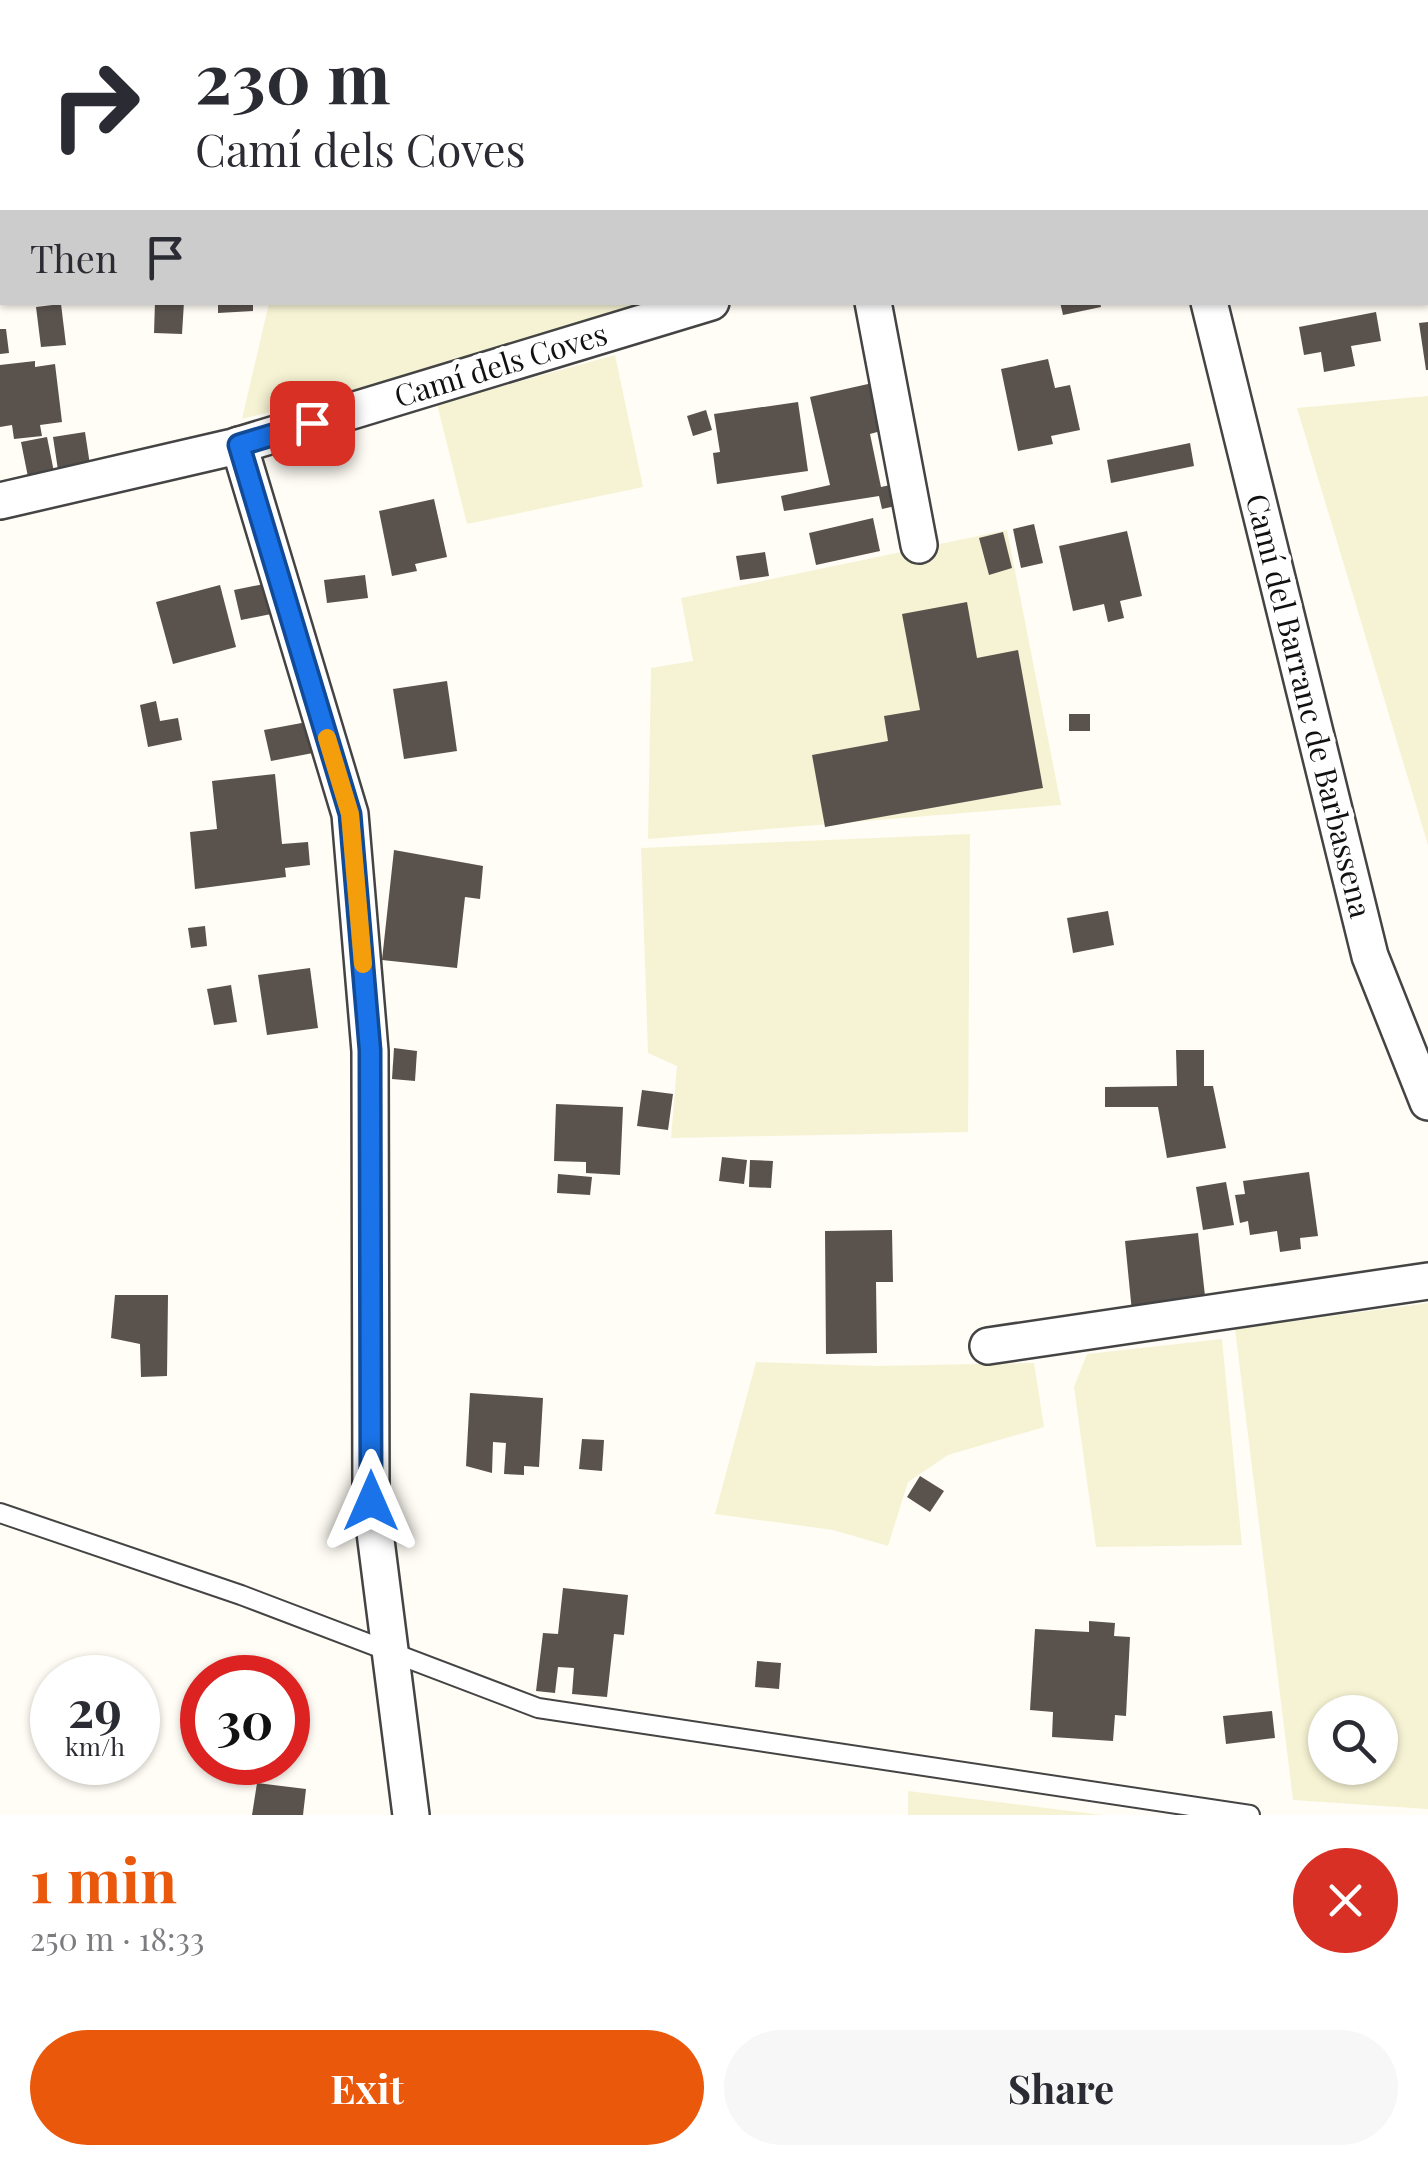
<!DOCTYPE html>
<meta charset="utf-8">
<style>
body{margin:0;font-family:"Playfair Display",serif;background:#f7f7f7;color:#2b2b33;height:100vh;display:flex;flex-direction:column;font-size:38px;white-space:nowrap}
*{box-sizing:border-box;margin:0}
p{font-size:32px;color:#7c7c81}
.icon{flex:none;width:55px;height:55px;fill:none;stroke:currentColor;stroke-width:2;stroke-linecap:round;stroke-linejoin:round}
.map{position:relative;height:1815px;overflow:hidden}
.details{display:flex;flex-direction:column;background:#fff;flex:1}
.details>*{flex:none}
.guide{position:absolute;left:0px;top:0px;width:1430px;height:305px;box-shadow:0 2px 8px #0004;background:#fff;color:#2b2b33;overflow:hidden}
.tools{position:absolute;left:1308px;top:1695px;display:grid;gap:20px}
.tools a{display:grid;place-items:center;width:90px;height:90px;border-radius:50%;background:#fff;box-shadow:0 2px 8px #0004;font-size:50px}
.speed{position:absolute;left:30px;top:1655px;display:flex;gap:20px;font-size:50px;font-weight:700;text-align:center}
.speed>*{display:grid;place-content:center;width:130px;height:130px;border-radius:50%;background:#fff;box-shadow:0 2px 8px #0004;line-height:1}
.speed small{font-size:25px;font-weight:400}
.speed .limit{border:15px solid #d22;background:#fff;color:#111}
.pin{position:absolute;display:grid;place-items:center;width:85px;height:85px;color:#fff;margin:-42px;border-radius:20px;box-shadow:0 5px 15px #0006}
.me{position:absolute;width:110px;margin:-55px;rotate:0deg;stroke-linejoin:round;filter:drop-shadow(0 0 8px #0008)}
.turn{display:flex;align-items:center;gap:35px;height:210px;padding:0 30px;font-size:45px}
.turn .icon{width:130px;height:130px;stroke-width:2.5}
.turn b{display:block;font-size:70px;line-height:85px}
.then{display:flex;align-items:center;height:95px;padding:0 30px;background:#0003;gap:20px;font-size:38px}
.round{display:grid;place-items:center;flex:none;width:105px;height:105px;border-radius:52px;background:#f7f7f7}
.headline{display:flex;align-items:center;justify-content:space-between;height:170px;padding:0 30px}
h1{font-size:60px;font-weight:700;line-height:75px;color:#ea580c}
.primary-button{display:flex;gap:20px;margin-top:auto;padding:20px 30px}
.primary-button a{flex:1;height:115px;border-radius:60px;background:#ea580c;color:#fff;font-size:40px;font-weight:700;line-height:115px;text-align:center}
.primary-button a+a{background:#f7f7f7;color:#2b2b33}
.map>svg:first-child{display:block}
.farmland{fill:#f6f3d4;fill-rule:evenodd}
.building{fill:#5a524d}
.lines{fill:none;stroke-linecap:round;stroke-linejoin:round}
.lane-casing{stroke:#444;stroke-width:22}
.street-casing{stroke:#444;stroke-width:40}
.lane{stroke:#fff;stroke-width:18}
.street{stroke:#fff;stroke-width:35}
.route-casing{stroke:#114b97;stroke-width:25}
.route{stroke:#1a73e8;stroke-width:18}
.slow{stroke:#f59e0b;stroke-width:18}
.labels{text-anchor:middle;stroke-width:10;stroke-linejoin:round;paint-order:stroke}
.street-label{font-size:30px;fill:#111;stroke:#fff}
</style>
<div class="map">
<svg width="1428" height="1815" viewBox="0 0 1428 1815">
<rect width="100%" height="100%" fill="#fffdf5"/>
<g class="farmland">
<polygon points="269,303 672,303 487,357 242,419"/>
<polygon points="615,355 643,487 467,524 437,404"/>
<polygon points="1428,396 1428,845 1297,408"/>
<polygon points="1007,530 1061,805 648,839 651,668 693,661 681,598"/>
<polygon points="970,834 968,1132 671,1138 677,1066 648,1053 641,848"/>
<path d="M1428,1303V1809L1293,1800L1235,1329ZM1325,1712H1380V1768H1325Z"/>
<polygon points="1222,1339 1242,1545 1096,1547 1074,1387 1087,1354"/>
<polygon points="756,1362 875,1366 1034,1363 1044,1427 948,1455 908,1482 888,1546 833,1530 715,1514"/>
<polygon points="908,1791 1103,1815 908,1815"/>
</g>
<g class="building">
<polygon points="155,302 184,302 182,334 154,333"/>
<polygon points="218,302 253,302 253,311 218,313"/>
<polygon points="1060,302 1100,302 1101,307 1063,315"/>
<polygon points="61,304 66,345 41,347 36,307"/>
<polygon points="1376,312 1381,341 1351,346 1355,366 1324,372 1321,352 1304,355 1299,327"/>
<polygon points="1428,322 1428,370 1426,370 1419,323"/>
<polygon points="0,329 6,329 9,353 0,354"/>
<polygon points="1048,359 1055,388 1070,385 1080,430 1051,436 1053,444 1018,451 1001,369"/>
<polygon points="35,361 35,367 55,364 62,422 40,425 42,436 14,439 12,425 0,427 0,365"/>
<polygon points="877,382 888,429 870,434 881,487 895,484 900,505 882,509 879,496 784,511 781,496 830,485 810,397"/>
<polygon points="798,402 808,471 717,484 713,453 720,452 714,414"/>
<polygon points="706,410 712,430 693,436 687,416"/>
<polygon points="85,432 90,465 58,470 53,437"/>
<polygon points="47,437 55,477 29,482 21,442"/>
<polygon points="1190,443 1194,466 1111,483 1107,460"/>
<polygon points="434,499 447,557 415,564 417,571 392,576 379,511"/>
<polygon points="873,518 880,551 816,565 809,533"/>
<polygon points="1034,524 1043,563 1021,568 1013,529"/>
<polygon points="1127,531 1142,596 1120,601 1124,618 1108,622 1104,604 1073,611 1059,546"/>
<polygon points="1003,532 1012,568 989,575 979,538"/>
<polygon points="765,552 769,576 740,580 736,556"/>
<polygon points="365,575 368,598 327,603 324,580"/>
<polygon points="269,583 276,613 241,620 234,590"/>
<polygon points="220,585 236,647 173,664 156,602"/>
<polygon points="967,602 977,658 1018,650 1043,788 825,827 812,755 888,741 884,716 920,710 902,614"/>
<polygon points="447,681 457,751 404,759 393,689"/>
<polygon points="156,701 160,721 178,718 182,740 148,747 140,705"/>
<rect x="1069" y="714" width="21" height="17"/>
<polygon points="307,722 313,753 271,761 264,730"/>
<polygon points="275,774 282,844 308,842 310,865 285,868 286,877 195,889 190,832 217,829 212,781"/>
<polygon points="394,850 483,866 480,899 465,897 457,968 382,960"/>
<polygon points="1108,911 1114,945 1073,953 1067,918"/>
<polygon points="205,926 207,946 191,948 188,928"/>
<polygon points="310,968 318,1028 267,1035 258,975"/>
<polygon points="231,985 237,1022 214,1025 207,989"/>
<polygon points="394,1048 417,1051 415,1081 392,1079"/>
<polygon points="1176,1050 1204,1050 1204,1086 1213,1086 1226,1148 1167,1158 1158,1107 1105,1107 1105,1087 1177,1086"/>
<polygon points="642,1090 673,1094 668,1130 637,1126"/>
<polygon points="556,1104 623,1107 620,1175 586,1173 586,1162 554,1161"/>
<polygon points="722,1157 747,1160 744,1184 719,1181"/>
<polygon points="750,1160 773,1161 771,1188 749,1187"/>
<polygon points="1309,1172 1318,1236 1300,1238 1301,1249 1280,1252 1277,1231 1250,1235 1248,1221 1240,1223 1235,1195 1245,1194 1243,1181"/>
<polygon points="558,1174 592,1177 590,1195 557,1193"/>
<polygon points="1226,1182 1234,1225 1203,1230 1196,1187"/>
<polygon points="892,1230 893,1282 876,1282 877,1353 826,1354 825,1231"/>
<polygon points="1198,1233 1206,1305 1132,1312 1125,1241"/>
<polygon points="115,1295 168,1295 167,1376 141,1377 140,1344 111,1338"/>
<polygon points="470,1393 543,1398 539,1467 524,1466 524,1475 504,1474 506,1443 493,1442 492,1473 466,1466"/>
<polygon points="582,1439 604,1440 602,1471 579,1469"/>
<polygon points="920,1476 944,1491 930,1512 907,1497"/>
<polygon points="563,1588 628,1595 624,1635 614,1634 607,1697 572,1694 574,1668 558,1667 555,1693 536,1691 543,1633 558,1634"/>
<polygon points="1089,1621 1115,1623 1114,1636 1130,1637 1126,1716 1115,1715 1113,1741 1052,1737 1053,1712 1030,1710 1035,1629 1089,1632"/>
<polygon points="757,1661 781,1663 779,1689 755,1687"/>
<polygon points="1272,1711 1275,1738 1226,1744 1223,1716"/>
<polygon points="257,1783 306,1789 303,1815 252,1815"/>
</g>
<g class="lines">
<defs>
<polyline id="lane" points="0,1513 241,1595 538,1708 1250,1815"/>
<g id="street">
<polyline points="1093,0 1094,2"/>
<polyline points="873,302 919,545"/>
<polyline points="1209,302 1370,956 1428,1102"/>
<polyline points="239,445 350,814 370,1051 371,1501 411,1815"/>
<polyline points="0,501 233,447 711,302"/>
<polyline points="988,1346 1428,1281"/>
</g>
</defs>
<use href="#lane" class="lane-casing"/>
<use href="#street" class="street-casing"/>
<use href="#lane" class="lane"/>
<use href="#street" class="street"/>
</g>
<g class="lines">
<defs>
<polyline id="route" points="312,423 239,445 350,814 370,1050 371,1501"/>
</defs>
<use href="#route" class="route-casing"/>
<use href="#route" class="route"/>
<polyline class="slow" points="327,738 350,814 363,964"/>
</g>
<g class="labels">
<g class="street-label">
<text transform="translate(501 366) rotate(-17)" y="10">Camí dels Coves</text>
<text transform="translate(1308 706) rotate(76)" y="10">Camí del Barranc de Barbassena</text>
</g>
</g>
</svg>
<div class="tools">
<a><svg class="icon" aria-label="search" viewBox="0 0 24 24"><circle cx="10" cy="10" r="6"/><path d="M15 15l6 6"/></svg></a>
</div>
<div class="speed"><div>29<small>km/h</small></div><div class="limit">30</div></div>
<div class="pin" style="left:312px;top:423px;background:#d93025"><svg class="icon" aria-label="arrive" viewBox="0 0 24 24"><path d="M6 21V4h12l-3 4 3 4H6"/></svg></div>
<svg class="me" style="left:371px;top:1501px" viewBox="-20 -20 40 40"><path d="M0-17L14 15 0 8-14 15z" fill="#1a73e8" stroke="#fff" stroke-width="4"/></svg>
<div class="guide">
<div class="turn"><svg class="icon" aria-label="right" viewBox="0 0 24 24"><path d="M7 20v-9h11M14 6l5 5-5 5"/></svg><div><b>230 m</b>Camí dels Coves</div></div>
<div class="then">Then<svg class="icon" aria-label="arrive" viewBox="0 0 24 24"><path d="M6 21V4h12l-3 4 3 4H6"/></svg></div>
</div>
</div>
<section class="details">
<div class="headline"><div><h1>1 min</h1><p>250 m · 18:33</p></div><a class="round" style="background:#d93025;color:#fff"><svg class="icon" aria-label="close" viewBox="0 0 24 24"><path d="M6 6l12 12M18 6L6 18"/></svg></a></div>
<div class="primary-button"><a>Exit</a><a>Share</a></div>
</section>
